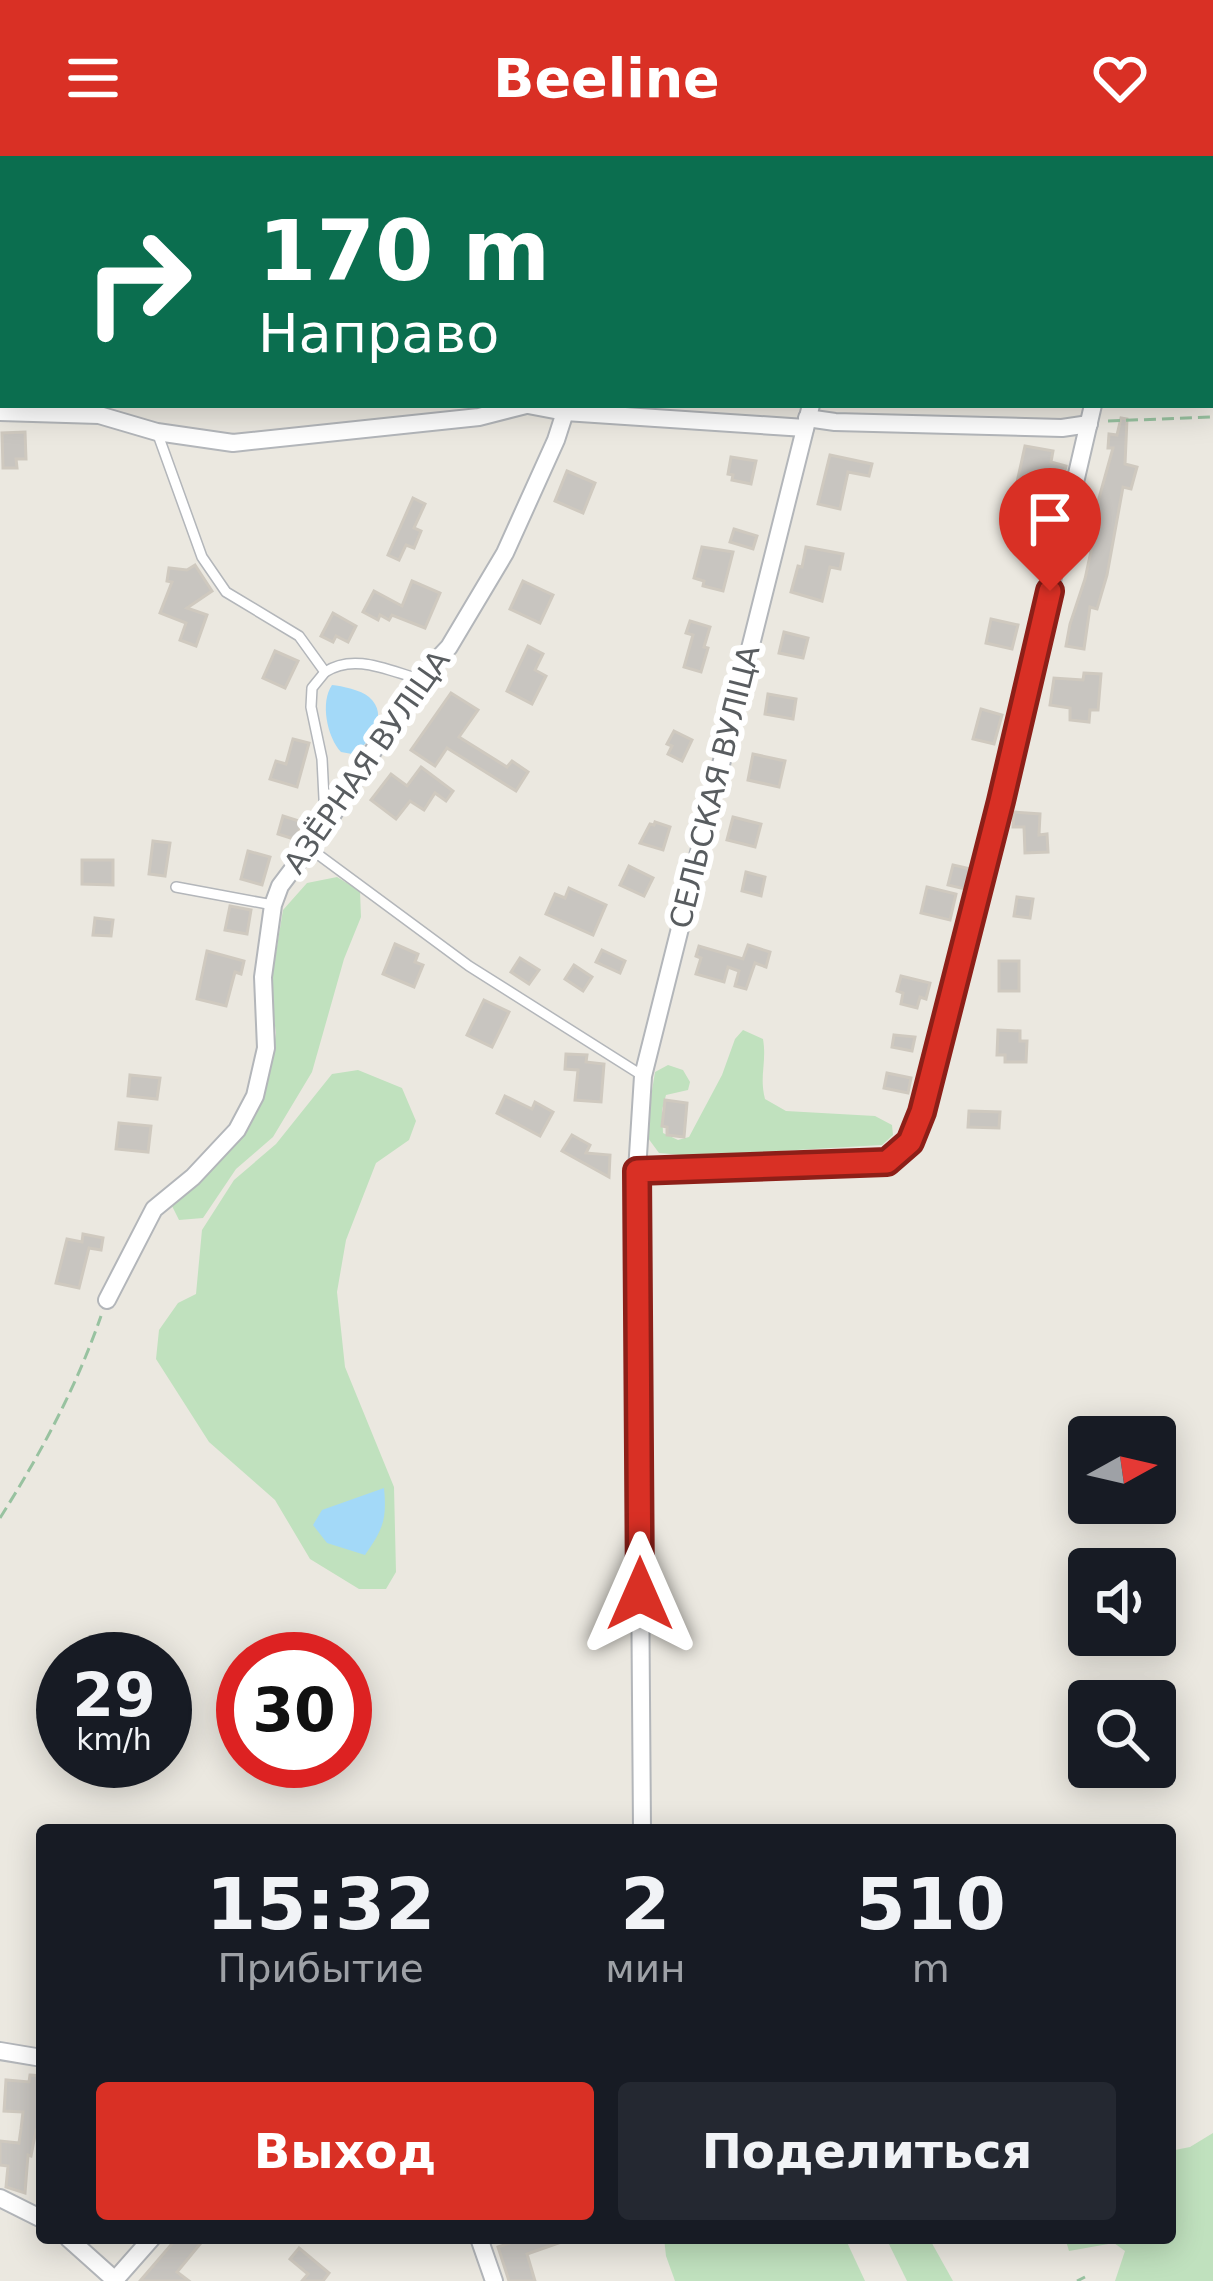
<!DOCTYPE html>
<html lang="ru">
<meta charset="utf-8">
<style>
body{margin:0;font-family:"DejaVu Sans",sans-serif;background:#242831;color:#f1f3f6;height:100vh;display:flex;flex-direction:column;font-size:45px;white-space:nowrap}
*{box-sizing:border-box;margin:0}
p{font-size:39px;color:#9ea1a6}
.icon{flex:none;width:66px;height:66px;fill:none;stroke:currentColor;stroke-width:2;stroke-linecap:round;stroke-linejoin:round}
.map{position:relative;flex:1;overflow:hidden}
.drawer{position:absolute;left:36px;top:1668px;width:1140px;height:420px;display:flex;flex-direction:column;background:#171b24;border-radius:12px;box-shadow:0 6px 30px #0003}
.drawer>*{flex:none}
.guide{position:absolute;left:0px;top:0px;width:1215px;height:252px;box-shadow:0 6px 30px #0003;background:#0b6e4f;color:#fff;overflow:hidden}
.needle{width:78px;rotate:82deg}
.fabs{position:absolute;left:1068px;top:1260px;display:grid;gap:24px}
.fabs a{display:grid;place-items:center;width:108px;height:108px;border-radius:12px;background:#171b24;box-shadow:0 6px 30px #0003;font-size:60px}
.speed{position:absolute;left:36px;top:1476px;display:flex;gap:24px;font-size:60px;font-weight:700;text-align:center}
.speed>*{display:grid;place-content:center;width:156px;height:156px;border-radius:50%;background:#171b24;box-shadow:0 6px 30px #0003;line-height:1}
.speed small{font-size:30px;font-weight:400}
.speed .limit{border:18px solid #d22;background:#fff;color:#111}
.pin{position:absolute;display:grid;place-items:center;width:102px;height:102px;color:#fff;margin:-123px -51px;border-radius:50% 50% 50% 0;rotate:-45deg;box-shadow:0 0 12px #0007}
.pin .icon{rotate:45deg}
.me{position:absolute;width:132px;margin:-66px;rotate:0deg;stroke-linejoin:round;filter:drop-shadow(0 0 9px #0008)}
.turn{display:flex;align-items:center;gap:42px;height:252px;padding:0 60px;font-size:54px}
.turn .icon{width:156px;height:156px;stroke-width:2.5}
.turn b{display:block;font-size:84px;line-height:102px}
.eta{display:flex;justify-content:space-evenly;align-items:center;height:204px;text-align:center}
.eta b{font-size:72px;font-weight:700;line-height:84px}
.button{display:flex;gap:24px;margin-top:auto;padding:24px 60px}
.button a{flex:1;height:138px;border-radius:12px;background:#d93025;color:#fff;font-size:48px;font-weight:700;line-height:138px;text-align:center}
.button a+a{background:#242831;color:#f1f3f6}
header{display:flex;justify-content:space-between;align-items:center;height:156px;padding:0 60px;background:#d93025;color:#fff;font-size:54px;font-weight:700}
.map>svg:first-child{display:block}
.green{fill:#c0e1be}
.water{fill:#a3d9f8}
.building{fill:#c8c5c0;stroke:#cfc9bf;stroke-width:3}
.lines{fill:none;stroke-linecap:round;stroke-linejoin:round}
.lane-casing{stroke:#b3b6ba;stroke-width:12}
.street-casing{stroke:#b3b6ba;stroke-width:20}
.path{stroke:#98c2a0;stroke-width:3;stroke-dasharray:12 6;stroke-linecap:butt}
.lane{stroke:#fff;stroke-width:9}
.street{stroke:#fff;stroke-width:16}
.route-casing{stroke:#8d1f18;stroke-width:30}
.route{stroke:#d93025;stroke-width:21}
.labels{text-anchor:middle;stroke-width:12;stroke-linejoin:round;paint-order:stroke}
.street-label{font-size:30px;fill:#595d60;stroke:#fff}
</style>
<header><svg class="icon" aria-label="menu" viewBox="0 0 24 24"><path d="M4 6h16M4 12h16M4 18h16"/></svg>Beeline<svg class="icon" aria-label="heart" viewBox="0 0 24 24"><path d="M12 20l-8-8c-3-5 5-10 8-4 3-6 11-1 8 4z"/></svg></header>
<div class="map">
<svg width="1213" height="2125" viewBox="0 0 1213 2125">
<rect width="100%" height="100%" fill="#ebe8e0"/>
<g class="green">
<polygon points="337,721 360,735 361,761 344,803 312,916 273,981 236,1013 203,1062 179,1064 171,1048 252,960 269,921 276,877 270,833 283,754 307,727"/>
<path d="M743,874L763,883C767,906 759,920 765,943L786,955L875,960L892,969L893,979L882,989L693,1000L659,997L645,978L655,916L668,909L683,914L690,926L688,934L666,939L662,954L663,977L678,984L689,981L722,919L735,883Z"/>
<polygon points="358,914 402,932 416,965 409,984 376,1007 346,1084 337,1136 345,1211 394,1331 396,1416 386,1433 359,1433 310,1403 275,1344 209,1286 156,1203 159,1174 178,1147 196,1138 202,1074 234,1024 276,988 332,918"/>
<polygon points="1213,1977 1213,2125 1115,2125 1125,2095 1114,2087 1069,2095 1065,2082 1170,2082 1170,1995 1190,1991"/>
<polygon points="664,2082 845,2082 865,2125 675,2125 666,2100"/>
<polygon points="886,2082 929,2082 953,2125 907,2125"/>
</g>
<g class="water">
<path d="M332,529C342,530 361,534 369,541C390,559 371,588 352,598L341,596C327,581 320,546 332,529Z"/>
<path d="M384,1332C387,1364 383,1373 365,1399L327,1387L313,1369L322,1354Z"/>
</g>
<g class="building">
<polygon points="1121,262 1127,263 1125,308 1137,311 1131,333 1123,331 1107,419 1097,453 1090,451 1084,493 1066,490 1070,468 1085,423 1091,395 1075,392 1078,376 1093,379 1099,342 1113,292 1108,292 1109,278 1117,279"/>
<polygon points="25,276 26,303 16,303 17,312 3,312 2,277"/>
<polygon points="1025,290 1053,295 1051,306 1066,310 1062,327 1047,323 1041,355 1012,349"/>
<polygon points="830,299 872,308 869,320 848,316 840,353 818,348"/>
<polygon points="731,301 756,305 751,328 732,324 733,319 728,318"/>
<polygon points="567,315 595,327 583,357 555,345"/>
<polygon points="413,342 425,348 414,372 421,375 414,392 406,389 399,404 388,399"/>
<polygon points="734,373 757,380 753,393 730,386"/>
<polygon points="702,391 733,396 723,435 703,430 704,425 694,422"/>
<polygon points="806,391 843,398 840,413 830,411 822,445 791,436 798,410 802,411"/>
<polygon points="195,409 212,435 187,452 207,459 196,490 180,484 186,467 160,457 172,426 167,425 169,412 187,414"/>
<polygon points="412,425 440,437 425,472 392,459 389,464 380,459 378,464 363,456 374,435 402,450"/>
<polygon points="523,425 553,439 540,467 510,453"/>
<polygon points="333,457 356,470 348,486 336,480 333,486 321,480"/>
<polygon points="991,463 1018,469 1012,493 986,487"/>
<polygon points="690,465 710,471 704,491 708,492 701,516 684,511 693,479 686,477"/>
<polygon points="784,476 808,482 803,502 779,497"/>
<polygon points="528,490 543,498 535,514 546,520 532,548 507,535"/>
<polygon points="275,495 298,505 285,532 263,522"/>
<polygon points="1084,517 1101,518 1098,554 1090,554 1089,566 1070,564 1070,552 1050,549 1054,522 1083,524"/>
<polygon points="451,537 478,554 459,581 507,611 512,605 528,616 516,635 447,592 435,610 411,594"/>
<polygon points="768,538 796,543 793,563 765,558"/>
<polygon points="981,553 1002,559 994,588 973,583"/>
<polygon points="674,575 692,584 682,605 668,598 672,590 667,588"/>
<polygon points="293,583 309,587 297,631 270,623 276,605 286,608"/>
<polygon points="753,598 785,605 779,631 748,624"/>
<polygon points="421,611 453,635 446,645 435,637 424,654 410,645 396,663 371,644 391,618 407,630"/>
<polygon points="1014,656 1040,658 1039,679 1047,678 1048,696 1025,697 1024,671 1013,671"/>
<polygon points="283,660 302,666 297,684 278,678"/>
<polygon points="733,661 761,668 755,691 727,684"/>
<polygon points="655,666 670,671 663,694 640,687 650,668 654,669"/>
<polygon points="153,685 170,687 165,720 149,718"/>
<polygon points="248,695 270,701 262,729 241,723"/>
<polygon points="82,704 113,704 113,729 82,728"/>
<polygon points="953,709 971,713 965,733 948,729"/>
<polygon points="629,710 653,722 644,740 620,729"/>
<polygon points="746,716 765,721 761,740 742,735"/>
<polygon points="927,731 956,738 950,764 921,757"/>
<polygon points="569,732 606,749 593,779 546,758 555,738 565,742"/>
<polygon points="1017,741 1033,743 1030,762 1014,760"/>
<polygon points="230,750 251,754 247,778 225,774"/>
<polygon points="95,762 113,764 111,780 93,779"/>
<polygon points="395,788 418,798 415,806 423,809 414,831 383,818"/>
<polygon points="748,789 770,796 766,811 755,807 746,833 735,830 739,815 728,811 724,826 696,818 701,802 696,800 699,790 743,803"/>
<polygon points="602,794 625,805 620,817 596,806"/>
<polygon points="207,795 244,805 241,818 235,816 226,850 197,843"/>
<polygon points="520,802 539,814 529,828 511,816"/>
<rect x="999" y="805" width="20" height="30"/>
<polygon points="574,809 592,821 583,835 565,823"/>
<polygon points="901,820 930,827 926,843 920,841 917,852 901,848 903,837 897,835"/>
<polygon points="484,844 509,856 492,891 467,879"/>
<polygon points="998,874 1020,875 1020,885 1027,885 1026,906 1005,906 1005,899 997,899"/>
<polygon points="894,879 915,881 912,895 892,891"/>
<polygon points="566,898 587,899 586,906 604,908 601,946 575,944 578,914 565,913"/>
<polygon points="887,917 911,922 908,937 884,932"/>
<polygon points="130,919 160,922 157,943 128,940"/>
<polygon points="505,940 532,953 535,946 553,956 540,980 497,957"/>
<polygon points="665,944 687,947 684,981 667,979 667,971 662,970"/>
<polygon points="969,955 1000,956 999,972 968,971"/>
<polygon points="119,967 151,970 148,996 116,993"/>
<polygon points="572,979 590,989 586,997 610,999 609,1021 562,995"/>
<polygon points="83,1078 103,1082 101,1094 89,1092 79,1132 56,1127 67,1083 82,1086"/>
<polygon points="30,1919 42,1920 42,1975 36,1974 31,2000 28,1999 25,2037 6,2031 8,2010 0,2009 0,1985 19,1987 21,1973 23,1956 4,1955 6,1924 29,1926"/>
<polygon points="177,2082 205,2082 177,2116 189,2125 140,2125"/>
<polygon points="525,2082 567,2084 527,2098 535,2125 509,2125 498,2091"/>
<polygon points="299,2092 329,2117 323,2125 302,2125 308,2118 290,2103"/>
</g>
<g class="lines">
<defs>
<g id="lane">
<polyline points="157,276 202,401 226,436 299,480 325,516 312,532 311,551 322,603 325,662"/>
<path d="M325,516C354,497 387,514 419,523"/>
<polyline points="308,691 469,810 643,920"/>
<polyline points="176,731 273,749"/>
</g>
<g id="street">
<polyline points="83,0 83,3"/>
<polyline points="413,0 413,3"/>
<polyline points="869,3 869,0"/>
<polyline points="1155,3 1155,0"/>
<polyline points="528,249 565,256 805,272"/>
<polyline points="0,256 99,259 157,276 233,287 479,261 526,249"/>
<polyline points="807,262 835,266 1062,272 1089,268"/>
<polyline points="637,1015 887,1006 910,986 922,956 1001,645 1093,249"/>
<polyline points="107,1144 154,1053 193,1021 237,974 255,940 266,892 263,821 273,749 280,730 326,669 419,523 449,491 505,397 556,284 565,256"/>
<polyline points="642,1674 637,1015 643,920 811,249"/>
<polyline points="0,1895 42,1902"/>
<polyline points="0,2042 42,2063"/>
<polyline points="68,2082 116,2125"/>
<polyline points="479,2082 494,2125"/>
<polyline points="114,2125 152,2082"/>
</g>
</defs>
<use href="#lane" class="lane-casing"/>
<use href="#street" class="street-casing"/>
<g class="path">
<polyline points="1108,265 1213,261"/>
<path d="M0,1362C41,1297 76,1232 101,1160"/>
<polyline points="1077,2125 1085,2121"/>
</g>
<use href="#lane" class="lane"/>
<use href="#street" class="street"/>
</g>
<g class="lines">
<defs>
<polyline id="route" points="640,1438 637,1015 887,1006 910,986 922,956 1001,645 1050,435"/>
</defs>
<use href="#route" class="route-casing"/>
<use href="#route" class="route"/>
</g>
<g class="labels">
<g class="street-label">
<text transform="translate(367 606) rotate(-55)" y="10">АЗЁРНАЯ ВУЛІЦА</text>
<text transform="translate(715 631) rotate(-76)" y="10">СЕЛЬСКАЯ ВУЛІЦА</text>
</g>
</g>
</svg>
<div class="fabs">
<a><svg class="needle" viewBox="-14 -14 28 28"><path d="M0-13l5 13h-10z" fill="#e53935"/><path d="M0 13l5-13h-10z" fill="#9ea1a6"/></svg></a>
<a><svg class="icon" aria-label="sound" viewBox="0 0 24 24"><path d="M4 9h4l5-4v14l-5-4H4zM17 9q2 3 0 6"/></svg></a>
<a><svg class="icon" aria-label="search" viewBox="0 0 24 24"><circle cx="10" cy="10" r="6"/><path d="M15 15l6 6"/></svg></a>
</div>
<div class="speed"><div>29<small>km/h</small></div><div class="limit">30</div></div>
<div class="pin" style="left:1050px;top:435px;background:#d93025"><svg class="icon" aria-label="arrive" viewBox="0 0 24 24"><path d="M6 21V4h12l-3 4 3 4H6"/></svg></div>
<svg class="me" style="left:640px;top:1438px" viewBox="-20 -20 40 40"><path d="M0-17L14 15 0 8-14 15z" fill="#d93025" stroke="#fff" stroke-width="4"/></svg>
<div class="guide">
<div class="turn"><svg class="icon" aria-label="right" viewBox="0 0 24 24"><path d="M7 20v-9h11M14 6l5 5-5 5"/></svg><div><b>170 m</b>Направо</div></div>
</div>
<section class="drawer">
<div class="eta">
<div><b>15:32</b><p>Прибытие</p></div>
<div><b>2</b><p>мин</p></div>
<div><b>510</b><p>m</p></div>
</div>
<div class="button"><a>Выход</a><a>Поделиться</a></div>
</section>
</div>
